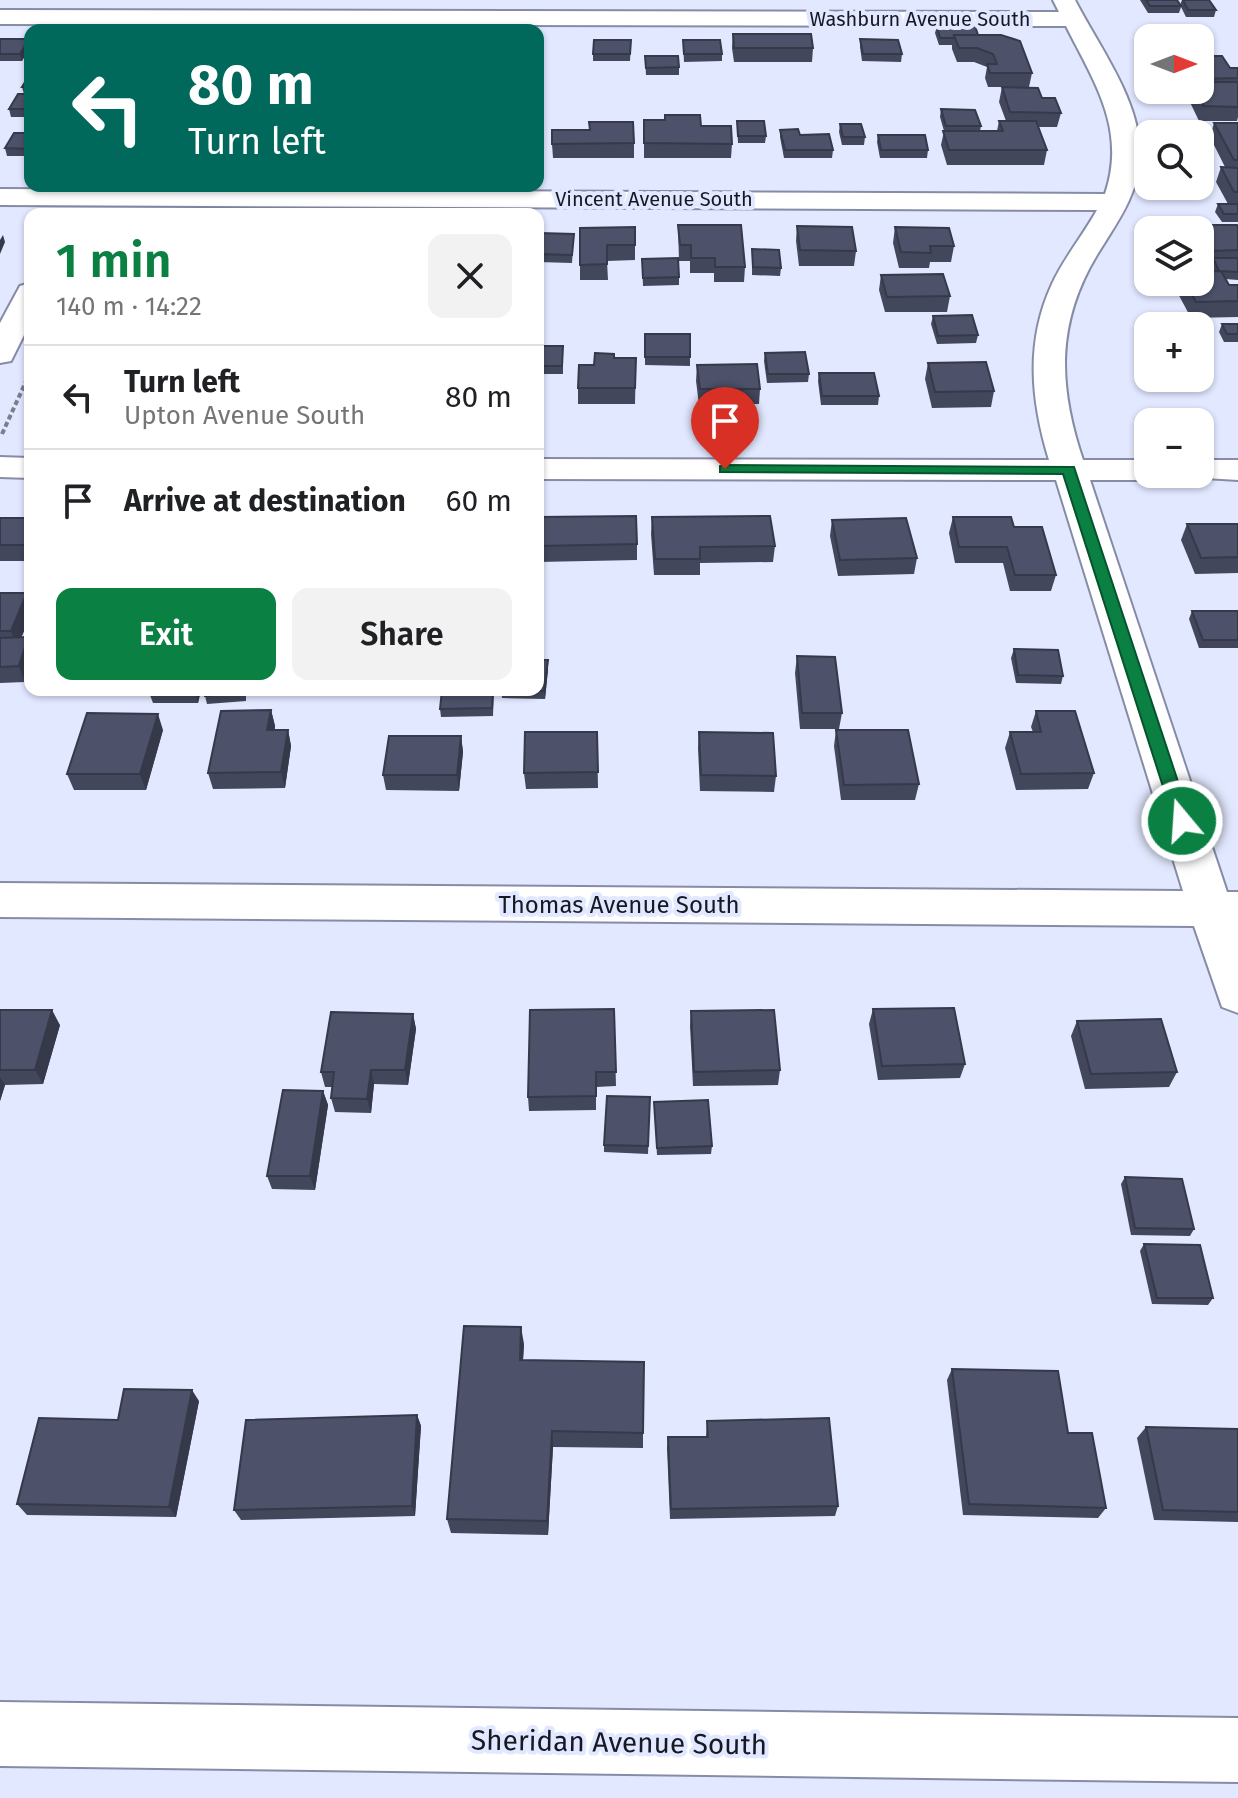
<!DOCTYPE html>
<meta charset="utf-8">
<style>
body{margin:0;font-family:"Fira Sans",sans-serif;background:#f2f2f2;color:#202124;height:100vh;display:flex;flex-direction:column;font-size:30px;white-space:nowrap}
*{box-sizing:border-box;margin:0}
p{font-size:26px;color:#757577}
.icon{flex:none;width:44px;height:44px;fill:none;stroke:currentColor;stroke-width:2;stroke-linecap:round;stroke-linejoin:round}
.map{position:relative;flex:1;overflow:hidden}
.sheet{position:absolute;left:24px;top:208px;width:520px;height:488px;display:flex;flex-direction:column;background:#fff;border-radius:16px;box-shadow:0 2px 6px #0004}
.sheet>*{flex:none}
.banner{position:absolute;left:24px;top:24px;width:520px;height:168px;border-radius:16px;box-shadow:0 2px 6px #0004;background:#00695c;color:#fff;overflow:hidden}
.needle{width:52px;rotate:90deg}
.buttons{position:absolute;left:1134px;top:24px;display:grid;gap:16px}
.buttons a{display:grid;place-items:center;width:80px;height:80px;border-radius:16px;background:#fff;box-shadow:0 2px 6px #0004;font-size:40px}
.pin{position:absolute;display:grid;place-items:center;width:68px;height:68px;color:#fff;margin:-82px -34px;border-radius:50% 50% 50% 0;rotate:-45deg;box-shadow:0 0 8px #0007}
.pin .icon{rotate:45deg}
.me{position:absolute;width:88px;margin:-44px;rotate:342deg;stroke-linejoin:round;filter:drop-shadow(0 0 6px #0008)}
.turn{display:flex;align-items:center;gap:28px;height:168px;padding:0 32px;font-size:36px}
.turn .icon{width:104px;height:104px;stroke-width:2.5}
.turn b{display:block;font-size:56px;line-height:68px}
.round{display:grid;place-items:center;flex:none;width:84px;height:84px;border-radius:16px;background:#f2f2f2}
.overview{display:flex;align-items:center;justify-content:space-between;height:136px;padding:0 32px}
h1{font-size:48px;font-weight:600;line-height:60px;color:#0b8043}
.button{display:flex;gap:16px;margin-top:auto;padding:16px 32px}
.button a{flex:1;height:92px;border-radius:16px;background:#0b8043;color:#fff;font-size:32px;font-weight:600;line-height:92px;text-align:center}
.button a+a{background:#f2f2f2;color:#202124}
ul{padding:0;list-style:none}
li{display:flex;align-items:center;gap:24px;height:104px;padding:0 32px;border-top:2px solid #e0e0e0}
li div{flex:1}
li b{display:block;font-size:30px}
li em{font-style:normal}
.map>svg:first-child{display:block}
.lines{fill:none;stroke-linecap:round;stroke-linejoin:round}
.street-casing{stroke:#868ca6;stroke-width:4}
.path{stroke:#7a7e8f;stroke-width:4;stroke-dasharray:5 3;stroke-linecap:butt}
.street{fill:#fff;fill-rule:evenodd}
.wall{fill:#42475b}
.shaded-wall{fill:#36394a}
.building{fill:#4d526a;stroke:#36394a;stroke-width:2}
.route{fill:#0b8043;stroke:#07532c;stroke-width:2}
.labels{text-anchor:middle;stroke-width:8;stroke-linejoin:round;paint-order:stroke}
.far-street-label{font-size:20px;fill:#161822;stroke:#e2e8ff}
.street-label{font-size:24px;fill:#161822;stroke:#e2e8ff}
.near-street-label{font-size:28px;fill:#161822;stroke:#e2e8ff}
</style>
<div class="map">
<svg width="1238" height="1798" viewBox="0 0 1238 1798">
<rect width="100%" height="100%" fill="#e2e8ff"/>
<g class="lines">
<defs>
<g id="street">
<path d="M1053,0H1075C1099,47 1141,101 1140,156C1139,194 1116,224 1097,255C1056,323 1058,386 1083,460H1148V474H1162L1148,480H1090L1227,892H1238V1013L1222,1007L1194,926L0,917V883L1183,891L1056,480L538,479V459L1049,460C1031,401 1025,342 1052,284C1064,258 1083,235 1097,210L0,205V189L1105,194C1127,129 1094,82 1066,26L0,24V10L1059,12Z"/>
<polygon points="30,283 30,323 11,361 0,363 0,323 20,286"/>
<polygon points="0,457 30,458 30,478 0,477"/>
<polygon points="1200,460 1238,460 1238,480 1188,477 1186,474 1200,474"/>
<polygon points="0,1702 1238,1718 1238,1782 0,1766"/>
</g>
</defs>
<use href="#street" class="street-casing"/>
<polyline class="path" points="2,434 28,377"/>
<use href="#street" class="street"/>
</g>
<g class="wall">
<polygon points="1140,0 1177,0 1180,5 1182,0 1209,0 1216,10 1214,17 1186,17 1181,7 1179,13 1148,13"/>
<polygon points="937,26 978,35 1032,73 1029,87 988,87 985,78 987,67 974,62 957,62 952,49 952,45 939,45 935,33"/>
<polygon points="1164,31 1210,38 1208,45 1206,45 1208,48 1206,55 1201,55 1230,68 1238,68 1238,117 1237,121 1199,121 1187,96 1188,90 1200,90 1200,38 1162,38"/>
<polygon points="538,33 541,47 541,60 538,60"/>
<polygon points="733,34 813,48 812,62 734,62 732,48"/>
<polygon points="0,39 29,39 22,61 0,61"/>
<polygon points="860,39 902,54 901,62 862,61 860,47"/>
<polygon points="631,40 630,61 593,61 593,54"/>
<polygon points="683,40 722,54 722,61 684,62"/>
<polygon points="645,56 679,67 679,75 646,75"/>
<polygon points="30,74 30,94 24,94 22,87"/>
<polygon points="1002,87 1042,98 1061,113 1057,127 1038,127 1047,150 1044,165 947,165 941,145 944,131 940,117 941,109 981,126 980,131 997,131 999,121 1006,121 999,102"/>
<polygon points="30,94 30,117 11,117 9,109"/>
<polygon points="644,120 701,126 732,144 731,158 644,158"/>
<polygon points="737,121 766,136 765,143 738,143"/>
<polygon points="1214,123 1238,123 1238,222 1222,222 1215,212 1218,204 1228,204 1216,182 1221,167 1225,167 1210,137"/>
<polygon points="840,124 865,137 864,145 842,145 839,132"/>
<polygon points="780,130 833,150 832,158 784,158 780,137"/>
<polygon points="30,133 30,156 7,156 5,148"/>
<polygon points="878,135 928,150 927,158 880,158 877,142"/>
<polygon points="634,143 634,158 553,158 552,144"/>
<polygon points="678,225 745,267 744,282 714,282 714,273 690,273 690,261 679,261"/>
<polygon points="1198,225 1238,227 1238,280 1225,279 1229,285 1238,285 1238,317 1191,318 1175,288 1176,282 1200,282 1213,272 1210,266 1213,258 1208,258 1200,242 1200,230 1196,230"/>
<polygon points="797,226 856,251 854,266 799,266 796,241"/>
<polygon points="895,227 954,246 951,262 930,262 929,268 899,268 893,243"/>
<polygon points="580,228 635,245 635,260 607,261 608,280 580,280"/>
<polygon points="574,234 572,263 538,262 538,251"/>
<polygon points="752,249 781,268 780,276 752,275"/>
<polygon points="642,259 679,277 679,285 643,286"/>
<polygon points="881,275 950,296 947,312 885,312 879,290"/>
<polygon points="933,316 978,335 976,343 937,344 931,324"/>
<polygon points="1222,324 1238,324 1238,342 1224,342 1219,332"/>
<polygon points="645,334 690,357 690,366 645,365"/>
<polygon points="538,346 563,354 563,374 538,374"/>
<polygon points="765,353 809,374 808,382 767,383 764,361"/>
<polygon points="636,358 635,404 578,404 578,388 594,365"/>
<polygon points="928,363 994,391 991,407 932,408 925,379"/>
<polygon points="697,365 760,389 759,404 699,405 696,381"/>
<polygon points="819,373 879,396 878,405 821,405 818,381"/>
<polygon points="538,517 637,544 637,560 538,562"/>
<polygon points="652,517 775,546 773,562 700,563 700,575 654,575 651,534"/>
<polygon points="953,517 1014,527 1056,575 1051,591 1010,591 1003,563 955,563 949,533"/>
<rect x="0" y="518" width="30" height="43"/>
<polygon points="832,520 917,558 914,574 838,576 830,536"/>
<polygon points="1187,524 1238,524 1238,573 1195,574 1181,540"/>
<polygon points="0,593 27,593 30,601 30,617 21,638 25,682 0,683"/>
<polygon points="1192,611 1238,611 1238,648 1199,648 1189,619"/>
<polygon points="1014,649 1063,676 1061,684 1016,683 1011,658"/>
<polygon points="797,656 842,713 839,729 800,729 795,673"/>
<polygon points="548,669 545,699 502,698 501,690"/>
<polygon points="152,690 201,690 198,703 153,703 150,695"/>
<polygon points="246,690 246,701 207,704 205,696"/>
<polygon points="494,690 493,716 441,717 440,709"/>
<polygon points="271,710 275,726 275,730 288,730 291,746 285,788 213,789 208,773"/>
<polygon points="1036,711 1094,773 1088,789 1016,790 1005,748 1010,732 1033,732 1031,727"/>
<polygon points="163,730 146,790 74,790 67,774"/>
<polygon points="836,730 919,784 915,800 841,800 834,746"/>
<polygon points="597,732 598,788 526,789 524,773"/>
<polygon points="699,732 776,776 774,792 700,791 698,748"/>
<polygon points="461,736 463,752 459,791 386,790 383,775"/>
<polygon points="614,1009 616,1086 596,1087 596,1110 529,1111 528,1097"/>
<polygon points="873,1009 965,1064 960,1078 878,1080 869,1024"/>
<polygon points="0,1010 60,1025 43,1084 5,1085 0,1101"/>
<polygon points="691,1011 780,1070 778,1085 693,1086 690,1026"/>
<polygon points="413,1014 416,1029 408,1085 374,1084 371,1113 335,1112 331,1098 332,1087 325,1087 321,1072"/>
<polygon points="1077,1021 1177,1072 1169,1087 1085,1089 1071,1036"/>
<polygon points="323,1091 328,1105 315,1190 272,1189 267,1176"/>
<polygon points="650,1097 648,1154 604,1152 604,1145"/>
<polygon points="654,1102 712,1146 711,1154 657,1155"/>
<polygon points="1125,1177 1194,1229 1190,1236 1131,1235 1121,1184"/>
<polygon points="1144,1244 1213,1298 1208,1305 1152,1304 1140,1251"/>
<polygon points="524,1344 523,1360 643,1433 643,1448 553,1447 548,1535 451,1533 447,1519"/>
<polygon points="952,1369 1068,1433 1106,1508 1098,1518 963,1515 947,1380"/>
<polygon points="199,1401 176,1517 27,1515 17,1504 118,1420"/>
<polygon points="417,1415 421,1426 415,1516 241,1520 234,1510"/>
<polygon points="707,1421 838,1506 835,1516 670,1519 667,1448 668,1437 706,1437"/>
<polygon points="1146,1427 1238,1429 1238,1522 1154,1520 1137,1438"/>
</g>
<g class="shaded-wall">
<polygon points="29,39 30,48 22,61 20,54"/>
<polygon points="3,235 5,242 0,254 0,240"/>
<polygon points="27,593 30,601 30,617 17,647 11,631"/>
<polygon points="28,637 30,642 30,668 25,682 19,666"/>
<polygon points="548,660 548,669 545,699 544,691"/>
<polygon points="197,690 201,690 198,703 196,695"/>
<polygon points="271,710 275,726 271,746 267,730"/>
<polygon points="158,714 163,730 146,790 140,774"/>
<polygon points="288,730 291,746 285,788 281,772"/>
<polygon points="461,736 463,752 459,791 457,775"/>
<polygon points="52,1010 60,1025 43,1084 35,1070"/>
<polygon points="413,1014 416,1029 408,1085 405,1070"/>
<polygon points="371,1070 374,1084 371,1113 367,1099"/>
<polygon points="0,1077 5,1085 0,1101"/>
<polygon points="323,1091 328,1105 315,1190 310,1176"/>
<polygon points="521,1327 524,1344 522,1377 520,1360"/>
<polygon points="192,1390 199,1401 176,1517 169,1507"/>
<polygon points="417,1415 421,1426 415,1516 412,1506"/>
<polygon points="552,1431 553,1447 548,1535 547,1521"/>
</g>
<g class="building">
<polygon points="1146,0 1177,0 1181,6 1150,6"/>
<polygon points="1183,0 1209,0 1216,10 1188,10"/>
<polygon points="937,26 975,26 978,35 954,35 954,38 940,38"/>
<polygon points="1164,31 1205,31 1210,38 1201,38 1208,48 1200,48 1200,38 1168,38"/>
<polygon points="538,33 541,33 540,46 538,46"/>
<polygon points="733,34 811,34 813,48 734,48"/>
<polygon points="954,35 1001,35 1020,41 1032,73 990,73 987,64 997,64 993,54 977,48 959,48"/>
<polygon points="0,39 29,39 20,54 0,54"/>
<polygon points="860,39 898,40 902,54 863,54"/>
<polygon points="594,40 631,40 630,54 593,54"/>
<polygon points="683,40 720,40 722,54 684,54"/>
<polygon points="645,56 678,56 679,67 646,68"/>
<polygon points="1200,56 1222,56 1230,68 1238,68 1238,78 1200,79"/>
<polygon points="30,74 30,87 22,87"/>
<polygon points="1200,82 1238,82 1238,107 1204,106 1195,90 1200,90"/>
<polygon points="1002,87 1038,88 1042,98 1055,98 1061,113 1010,112"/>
<polygon points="18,94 30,94 30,109 9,109"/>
<polygon points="941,109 975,110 981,126 946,126"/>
<polygon points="665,115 700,115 701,126 731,126 732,144 644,143 644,120 665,120"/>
<polygon points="737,121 764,121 766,136 738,136"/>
<polygon points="999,121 1036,121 1047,150 949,150 943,131 1003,131"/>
<polygon points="589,122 633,122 634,143 552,144 552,130 590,130"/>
<polygon points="1214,123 1238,123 1238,160 1234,160"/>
<polygon points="840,124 861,124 865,137 843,137"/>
<polygon points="798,129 800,135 829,134 833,150 785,150 780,130"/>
<polygon points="14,133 30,133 30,149 5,148"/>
<polygon points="878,135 925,135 928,150 881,150"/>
<polygon points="1221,167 1238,168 1238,192 1234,192"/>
<polygon points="1218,204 1238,204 1238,214 1224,214"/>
<polygon points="678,225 741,225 745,267 715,267 715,258 691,258 691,245 680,245"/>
<polygon points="1198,225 1237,225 1238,227 1238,250 1211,251"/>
<polygon points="797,226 852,227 856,251 800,250"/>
<polygon points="635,227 635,245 607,245 607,264 580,265 580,228"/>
<polygon points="895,227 949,228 954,246 930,246 931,253 901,252"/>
<polygon points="540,233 574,234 572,255 538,254"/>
<polygon points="752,249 779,250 781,268 753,267"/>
<polygon points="678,258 679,277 643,278 642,259"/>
<polygon points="1213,258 1238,258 1238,272 1219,271"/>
<polygon points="1221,271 1229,285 1238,285 1238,301 1196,302 1185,282 1200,282 1200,272"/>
<polygon points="943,274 950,296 887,297 881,275"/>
<polygon points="972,315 978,335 938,336 933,316"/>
<polygon points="1222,324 1238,324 1238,334 1227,334"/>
<rect x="645" y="334" width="45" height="23"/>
<polygon points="538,346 563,346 562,366 538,366"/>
<polygon points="805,352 809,374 768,374 765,353"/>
<polygon points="595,353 614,354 614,358 636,358 635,388 578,388 579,365 594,365"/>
<polygon points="986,362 994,391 935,392 928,363"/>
<polygon points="757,364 760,389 700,389 697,365"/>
<polygon points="819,373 874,373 879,396 822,396"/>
<polygon points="636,516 637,544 538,546 538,517"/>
<polygon points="770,516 775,546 700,547 700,559 655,559 652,517"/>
<polygon points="953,517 1011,517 1014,527 1042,527 1056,575 1015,575 1007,547 959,547"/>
<rect x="0" y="518" width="30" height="27"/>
<polygon points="906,518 917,558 840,560 832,520"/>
<polygon points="1187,524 1238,524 1238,557 1201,558"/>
<polygon points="0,593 27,593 11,631 0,631"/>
<polygon points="1192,611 1238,611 1238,640 1203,640"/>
<polygon points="28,637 19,666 0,667 0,638"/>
<polygon points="1014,649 1058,650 1063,676 1018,675"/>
<polygon points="797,656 835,657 842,713 802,713"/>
<polygon points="538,660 548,660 544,691 518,690 538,690"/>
<polygon points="152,690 197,690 196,695 150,695"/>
<polygon points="205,690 244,690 244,692 205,696"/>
<polygon points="442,690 493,690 492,708 440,709"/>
<polygon points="271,710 267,730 288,730 281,772 208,773 221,711"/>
<polygon points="1036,711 1075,711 1094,773 1021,774 1010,732 1041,732"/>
<polygon points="87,713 158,714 140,774 67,774"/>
<polygon points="836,730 908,730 919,784 844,785"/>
<polygon points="525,732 597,732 598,772 524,773"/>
<polygon points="699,732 773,733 776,776 701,775"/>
<polygon points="389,736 461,736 457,775 383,775"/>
<polygon points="954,1008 965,1064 882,1066 873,1009"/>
<polygon points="614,1009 616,1072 596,1072 596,1096 528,1097 530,1010"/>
<polygon points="0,1010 52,1010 35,1070 0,1070"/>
<polygon points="774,1010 780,1070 694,1072 691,1011"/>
<polygon points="331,1012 413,1014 405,1070 371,1070 367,1099 331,1098 334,1072 321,1072"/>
<polygon points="1161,1019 1177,1072 1091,1074 1077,1021"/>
<polygon points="283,1090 323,1091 310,1176 267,1176"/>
<polygon points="607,1096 650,1097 648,1146 604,1145"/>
<polygon points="708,1100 712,1146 657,1148 654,1102"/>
<polygon points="1125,1177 1182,1179 1194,1229 1135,1228"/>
<polygon points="1144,1244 1200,1245 1213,1298 1157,1298"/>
<polygon points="464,1326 521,1327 520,1360 644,1362 643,1433 552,1431 547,1521 447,1519"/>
<polygon points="952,1369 1058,1371 1068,1433 1092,1433 1106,1508 969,1504"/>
<polygon points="124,1389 192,1390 169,1507 17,1504 39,1418 118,1420"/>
<polygon points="417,1415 412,1506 234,1510 246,1420"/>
<polygon points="829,1418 838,1506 671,1509 668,1437 708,1437 707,1421"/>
<polygon points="1146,1427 1238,1429 1238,1512 1163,1510"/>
</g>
<polygon class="route" points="725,465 1074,467 1191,821 1189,826 1182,828 1174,821 1063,474 720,472 720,466"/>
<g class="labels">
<g class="far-street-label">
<text x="920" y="26">Washburn Avenue South</text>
<text x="654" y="206">Vincent Avenue South</text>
</g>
<g class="street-label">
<text x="619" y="913">Thomas Avenue South</text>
</g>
<g class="near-street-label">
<text transform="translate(619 1742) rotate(1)" y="10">Sheridan Avenue South</text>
</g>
</g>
</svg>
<div class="buttons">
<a><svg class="needle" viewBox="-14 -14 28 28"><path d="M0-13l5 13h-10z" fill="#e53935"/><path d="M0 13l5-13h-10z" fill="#757577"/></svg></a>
<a><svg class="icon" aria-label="search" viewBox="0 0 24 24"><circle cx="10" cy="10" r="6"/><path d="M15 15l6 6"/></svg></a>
<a><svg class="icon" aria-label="layers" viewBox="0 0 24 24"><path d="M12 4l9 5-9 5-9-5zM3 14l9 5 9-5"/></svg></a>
<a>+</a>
<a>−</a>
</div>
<div class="pin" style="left:725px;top:469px;background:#d93025"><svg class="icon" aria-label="arrive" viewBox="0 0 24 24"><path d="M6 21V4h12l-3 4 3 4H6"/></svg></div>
<svg class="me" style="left:1182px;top:821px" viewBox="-20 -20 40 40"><circle r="17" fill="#0b8043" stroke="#fff" stroke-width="3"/><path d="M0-11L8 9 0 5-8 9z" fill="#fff"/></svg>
<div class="banner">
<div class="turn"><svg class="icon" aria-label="left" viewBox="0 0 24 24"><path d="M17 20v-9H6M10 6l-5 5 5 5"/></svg><div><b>80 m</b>Turn left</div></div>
</div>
<section class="sheet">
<div class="overview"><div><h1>1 min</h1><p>140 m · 14:22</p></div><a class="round"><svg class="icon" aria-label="close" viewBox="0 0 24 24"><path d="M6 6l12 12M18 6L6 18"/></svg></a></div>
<ul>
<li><svg class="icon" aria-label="left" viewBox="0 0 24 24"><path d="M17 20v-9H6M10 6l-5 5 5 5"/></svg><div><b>Turn left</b><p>Upton Avenue South</p></div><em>80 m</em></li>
<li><svg class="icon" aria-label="arrive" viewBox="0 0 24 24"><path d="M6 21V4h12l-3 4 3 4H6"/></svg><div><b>Arrive at destination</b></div><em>60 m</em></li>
</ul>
<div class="button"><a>Exit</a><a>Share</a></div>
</section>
</div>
